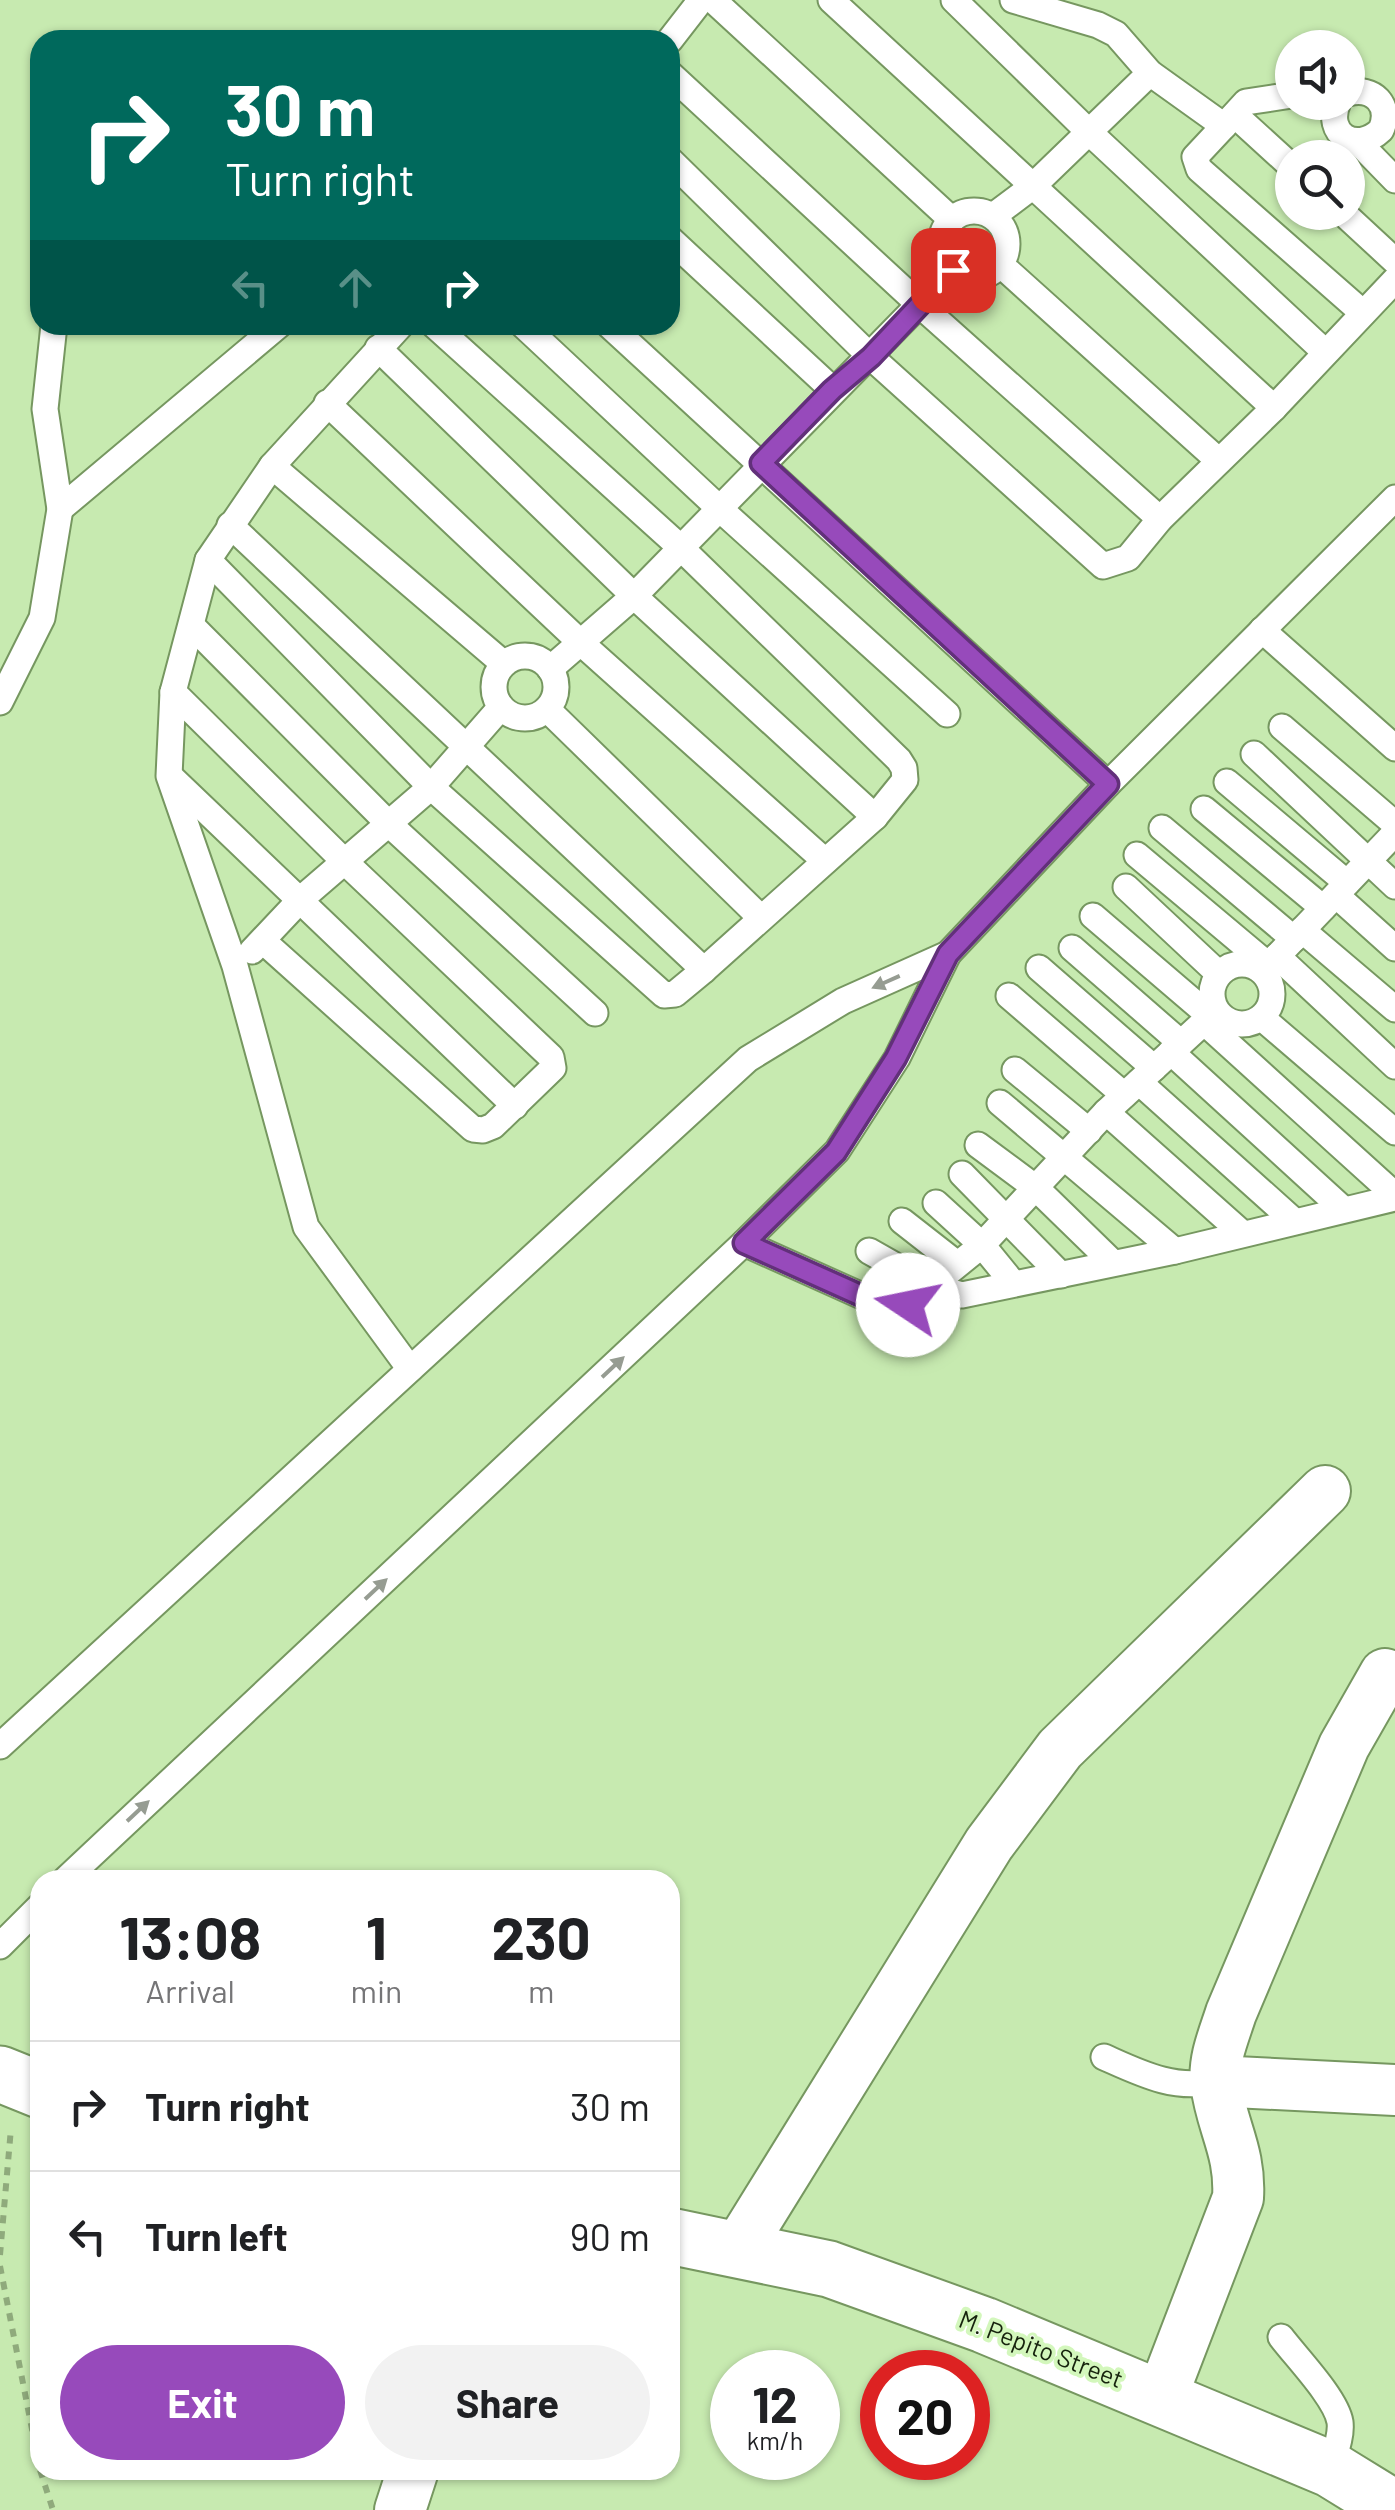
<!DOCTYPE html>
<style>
body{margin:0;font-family:Barlow,sans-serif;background:#f2f2f2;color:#202124;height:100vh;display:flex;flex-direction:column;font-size:38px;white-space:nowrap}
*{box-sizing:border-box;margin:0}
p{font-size:32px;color:#757577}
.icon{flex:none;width:55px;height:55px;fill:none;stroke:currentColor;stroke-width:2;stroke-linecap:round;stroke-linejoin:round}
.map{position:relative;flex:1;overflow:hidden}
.panel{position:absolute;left:30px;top:1870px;width:650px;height:610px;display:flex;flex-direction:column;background:#fff;border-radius:30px;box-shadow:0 2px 8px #0004}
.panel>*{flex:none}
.guide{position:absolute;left:30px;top:30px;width:650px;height:305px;border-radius:30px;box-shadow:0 2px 8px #0004;background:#00695c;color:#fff;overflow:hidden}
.tools{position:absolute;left:1275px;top:30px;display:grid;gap:20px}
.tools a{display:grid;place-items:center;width:90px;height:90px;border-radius:50%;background:#fff;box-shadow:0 2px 8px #0004;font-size:50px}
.speed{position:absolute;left:710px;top:2350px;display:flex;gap:20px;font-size:50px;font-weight:700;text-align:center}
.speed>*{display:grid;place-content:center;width:130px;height:130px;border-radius:50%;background:#fff;box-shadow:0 2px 8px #0004;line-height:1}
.speed small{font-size:25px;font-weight:400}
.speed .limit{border:15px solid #d22;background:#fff;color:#111}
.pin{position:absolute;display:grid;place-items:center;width:85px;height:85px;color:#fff;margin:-42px;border-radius:20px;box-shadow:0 5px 15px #0006}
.me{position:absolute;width:110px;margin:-55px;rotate:281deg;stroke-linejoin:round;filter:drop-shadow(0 0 8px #0008)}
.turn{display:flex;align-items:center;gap:35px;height:210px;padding:0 30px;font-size:45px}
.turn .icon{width:130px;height:130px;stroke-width:2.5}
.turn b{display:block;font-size:70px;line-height:85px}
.lanes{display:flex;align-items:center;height:95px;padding:0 30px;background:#0003;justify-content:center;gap:50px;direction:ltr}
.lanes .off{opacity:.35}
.eta{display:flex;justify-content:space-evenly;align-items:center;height:170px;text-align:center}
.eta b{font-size:60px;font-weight:700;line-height:70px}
.cta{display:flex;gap:20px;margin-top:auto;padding:20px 30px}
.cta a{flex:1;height:115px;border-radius:60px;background:#974abb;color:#fff;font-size:40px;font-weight:700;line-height:115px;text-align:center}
.cta a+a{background:#f2f2f2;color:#202124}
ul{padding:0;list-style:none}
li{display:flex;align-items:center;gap:30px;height:130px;padding:0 30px;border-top:2px solid #e0e0e0}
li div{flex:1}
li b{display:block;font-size:38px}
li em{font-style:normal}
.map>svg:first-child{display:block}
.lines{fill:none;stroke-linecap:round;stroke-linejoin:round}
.lane-casing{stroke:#769760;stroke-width:29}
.street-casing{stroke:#769760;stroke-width:54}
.secondary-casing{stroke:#769760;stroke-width:59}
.path{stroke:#8faa7c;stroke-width:6;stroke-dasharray:8 8;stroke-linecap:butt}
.lane{stroke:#fff;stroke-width:25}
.street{stroke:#fff;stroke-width:50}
.secondary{stroke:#fff;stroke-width:55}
.oneway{fill:#969c92}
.route-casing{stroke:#62307a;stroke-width:25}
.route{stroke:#974abb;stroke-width:18}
.labels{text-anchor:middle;stroke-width:8;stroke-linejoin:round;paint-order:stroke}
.street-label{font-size:25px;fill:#16230d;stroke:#d3f7bc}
</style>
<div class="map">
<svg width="1395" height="2510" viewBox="0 0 1395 2510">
<rect width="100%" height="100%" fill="#c7eab0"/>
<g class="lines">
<defs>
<g id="lane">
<polyline points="713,0 952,220"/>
<polyline points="831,0 1274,408"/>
<polyline points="954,0 1090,133 1325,352"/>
<polyline points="1013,0 1098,25 1116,34 1150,73 1224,126 1195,157 1199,169 1363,313"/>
<polyline points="670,40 701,0"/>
<polyline points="670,74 920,305 1160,519"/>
<path d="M1338,102C1324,134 1356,154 1381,130C1392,105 1373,86 1348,93"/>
<polyline points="1235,115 1292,167"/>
<polyline points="1224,126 1246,102 1292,95"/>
<polyline points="1358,142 1395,180"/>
<polyline points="670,160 871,357 1103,566 1128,558 1160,519 1274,408 1395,280"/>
<circle cx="974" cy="244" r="33"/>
<polyline points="1342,212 1395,261"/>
<polyline points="993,216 1033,186 1150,73"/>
<polyline points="670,239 833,390"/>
<polyline points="1000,264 1219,461"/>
<polyline points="401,325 272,466 208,560 173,692 169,776 235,966 306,1227 410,1369"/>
<polyline points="523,325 721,510 947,714"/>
<polyline points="609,325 1108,784"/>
<polyline points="378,348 634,596 875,817"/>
<polyline points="327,403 580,642 825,861"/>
<polyline points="272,466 504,664"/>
<polyline points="60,509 279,325"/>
<polyline points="230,525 704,970"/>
<polyline points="208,560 431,787 664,995 675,994 704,970 875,817 905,780 904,768 899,760 680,547 434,325"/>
<polyline points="192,626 389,824 595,1013"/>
<polyline points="1262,630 1395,748"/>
<circle cx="525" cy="687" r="31"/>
<polyline points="550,669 634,596 953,270"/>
<polyline points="173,692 344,861 551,1057 553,1068 493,1126 483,1130 473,1129 263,941"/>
<polyline points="0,702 42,618 60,509 45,409 54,325"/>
<polyline points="547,709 761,918"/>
<polyline points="1282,727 1395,824"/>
<polyline points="1254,754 1395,886"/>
<polyline points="173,779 515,1106"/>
<polyline points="1227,782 1347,883"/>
<polyline points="1204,809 1323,908"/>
<polyline points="1162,828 1294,939"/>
<polyline points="1137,855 1268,965"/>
<polyline points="1126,887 1219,974"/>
<polyline points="1336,895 1395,948"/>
<polyline points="1093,916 1210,1016"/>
<polyline points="1302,930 1395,1009"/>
<polyline points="1072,948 1181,1043"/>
<polyline points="252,951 301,899 431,787 501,707"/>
<polyline points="948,954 1108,784 1395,498"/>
<polyline points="1277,956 1395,1066"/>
<circle cx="1242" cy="994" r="30"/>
<polyline points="1039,968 1154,1068"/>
<polyline points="1263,971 1395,833"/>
<polyline points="1009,996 1124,1095"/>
<polyline points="1262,1018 1395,1132"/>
<polyline points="1204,1022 1395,1195"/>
<polyline points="1171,1052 1343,1209"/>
<polyline points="1015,1070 1089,1131"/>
<polyline points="1139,1082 1293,1220"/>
<polyline points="1000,1103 1175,1251"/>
<polyline points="1106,1112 1242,1233"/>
<polyline points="978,1145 1036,1188 1112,1262"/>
<polyline points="962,1174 1061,1275"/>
<polyline points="936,1203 982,1245 1013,1283"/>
<polyline points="902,1221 957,1264"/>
<polyline points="744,1243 882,1305 908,1305 982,1245 1106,1112 1216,1011"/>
<polyline points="869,1251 931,1286 962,1295 1175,1251 1395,1198"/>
<polyline points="0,1746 748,1059 843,1001 948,954 897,1058 837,1151 744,1243 65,1880"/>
<polyline points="0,1946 40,1906"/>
<path d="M1104,2057C1140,2073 1175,2091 1215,2081"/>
<path d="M1281,2337C1296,2357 1336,2398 1340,2422C1342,2437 1334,2455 1330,2469"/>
</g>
<g id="street">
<polyline points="1215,2081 1395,2090"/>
<polyline points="737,2251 989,1844 1060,1749 1325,1491"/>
<path d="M1162,2396L1238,2198C1241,2151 1221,2126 1216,2083C1213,2060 1224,2035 1231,2013L1344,1746L1385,1674"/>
<polyline points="400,2510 413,2470"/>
</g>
<g id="secondary">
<polyline points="0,2074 40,2090"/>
<polyline points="670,2236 829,2269 984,2325 1330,2469 1395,2509"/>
</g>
</defs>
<use href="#lane" class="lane-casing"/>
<use href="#street" class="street-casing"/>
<use href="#secondary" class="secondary-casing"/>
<g class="path">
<polyline points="0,2255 11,2128"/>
<polyline points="0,2266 40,2470"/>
<polyline points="40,2470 53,2510"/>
</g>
<use href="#lane" class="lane"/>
<use href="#street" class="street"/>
<use href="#secondary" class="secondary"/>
</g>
<defs><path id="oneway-solid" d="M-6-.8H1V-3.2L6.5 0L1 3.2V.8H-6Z" transform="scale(2.5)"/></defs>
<g class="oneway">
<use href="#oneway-solid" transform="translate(886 982) rotate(156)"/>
<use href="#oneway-solid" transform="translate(613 1367) rotate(-43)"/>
<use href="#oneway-solid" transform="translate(376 1589) rotate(-43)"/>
<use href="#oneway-solid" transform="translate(138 1811) rotate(-43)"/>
</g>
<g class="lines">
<defs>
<polyline id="route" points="908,1305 882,1305 744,1243 836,1152 896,1058 948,954 1108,784 761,463 832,390 871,357 953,270"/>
</defs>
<use href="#route" class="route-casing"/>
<use href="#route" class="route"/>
</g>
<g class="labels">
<g class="street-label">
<text transform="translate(1041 2349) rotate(21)" y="9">M. Pepito Street</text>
</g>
</g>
</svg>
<div class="tools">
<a><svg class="icon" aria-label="sound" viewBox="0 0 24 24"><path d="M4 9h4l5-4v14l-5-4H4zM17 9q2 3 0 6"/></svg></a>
<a><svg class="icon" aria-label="search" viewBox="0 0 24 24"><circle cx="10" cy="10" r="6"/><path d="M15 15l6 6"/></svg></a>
</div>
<div class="speed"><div>12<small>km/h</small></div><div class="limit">20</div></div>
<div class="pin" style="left:953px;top:270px;background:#d93025"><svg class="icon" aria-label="arrive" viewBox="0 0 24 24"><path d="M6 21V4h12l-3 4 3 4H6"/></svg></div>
<svg class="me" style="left:908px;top:1305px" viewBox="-20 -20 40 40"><circle r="19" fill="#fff"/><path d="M0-13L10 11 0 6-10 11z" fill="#974abb"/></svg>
<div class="guide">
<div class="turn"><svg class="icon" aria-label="right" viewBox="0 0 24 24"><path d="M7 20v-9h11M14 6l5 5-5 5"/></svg><div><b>30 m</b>Turn right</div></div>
<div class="lanes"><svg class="icon off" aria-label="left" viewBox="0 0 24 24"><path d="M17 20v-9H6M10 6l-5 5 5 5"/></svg><svg class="icon off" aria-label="ahead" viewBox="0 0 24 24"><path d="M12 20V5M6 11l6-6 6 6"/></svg><svg class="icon" aria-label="right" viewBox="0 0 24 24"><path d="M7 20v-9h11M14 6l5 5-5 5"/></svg></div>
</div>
<section class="panel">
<div class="eta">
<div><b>13:08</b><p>Arrival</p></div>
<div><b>1</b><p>min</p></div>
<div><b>230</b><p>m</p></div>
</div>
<ul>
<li><svg class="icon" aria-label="right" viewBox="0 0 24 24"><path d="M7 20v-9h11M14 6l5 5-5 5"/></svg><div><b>Turn right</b></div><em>30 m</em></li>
<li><svg class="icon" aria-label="left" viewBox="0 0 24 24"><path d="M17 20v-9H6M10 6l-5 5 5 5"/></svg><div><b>Turn left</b></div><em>90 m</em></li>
</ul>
<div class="cta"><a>Exit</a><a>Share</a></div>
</section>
</div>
